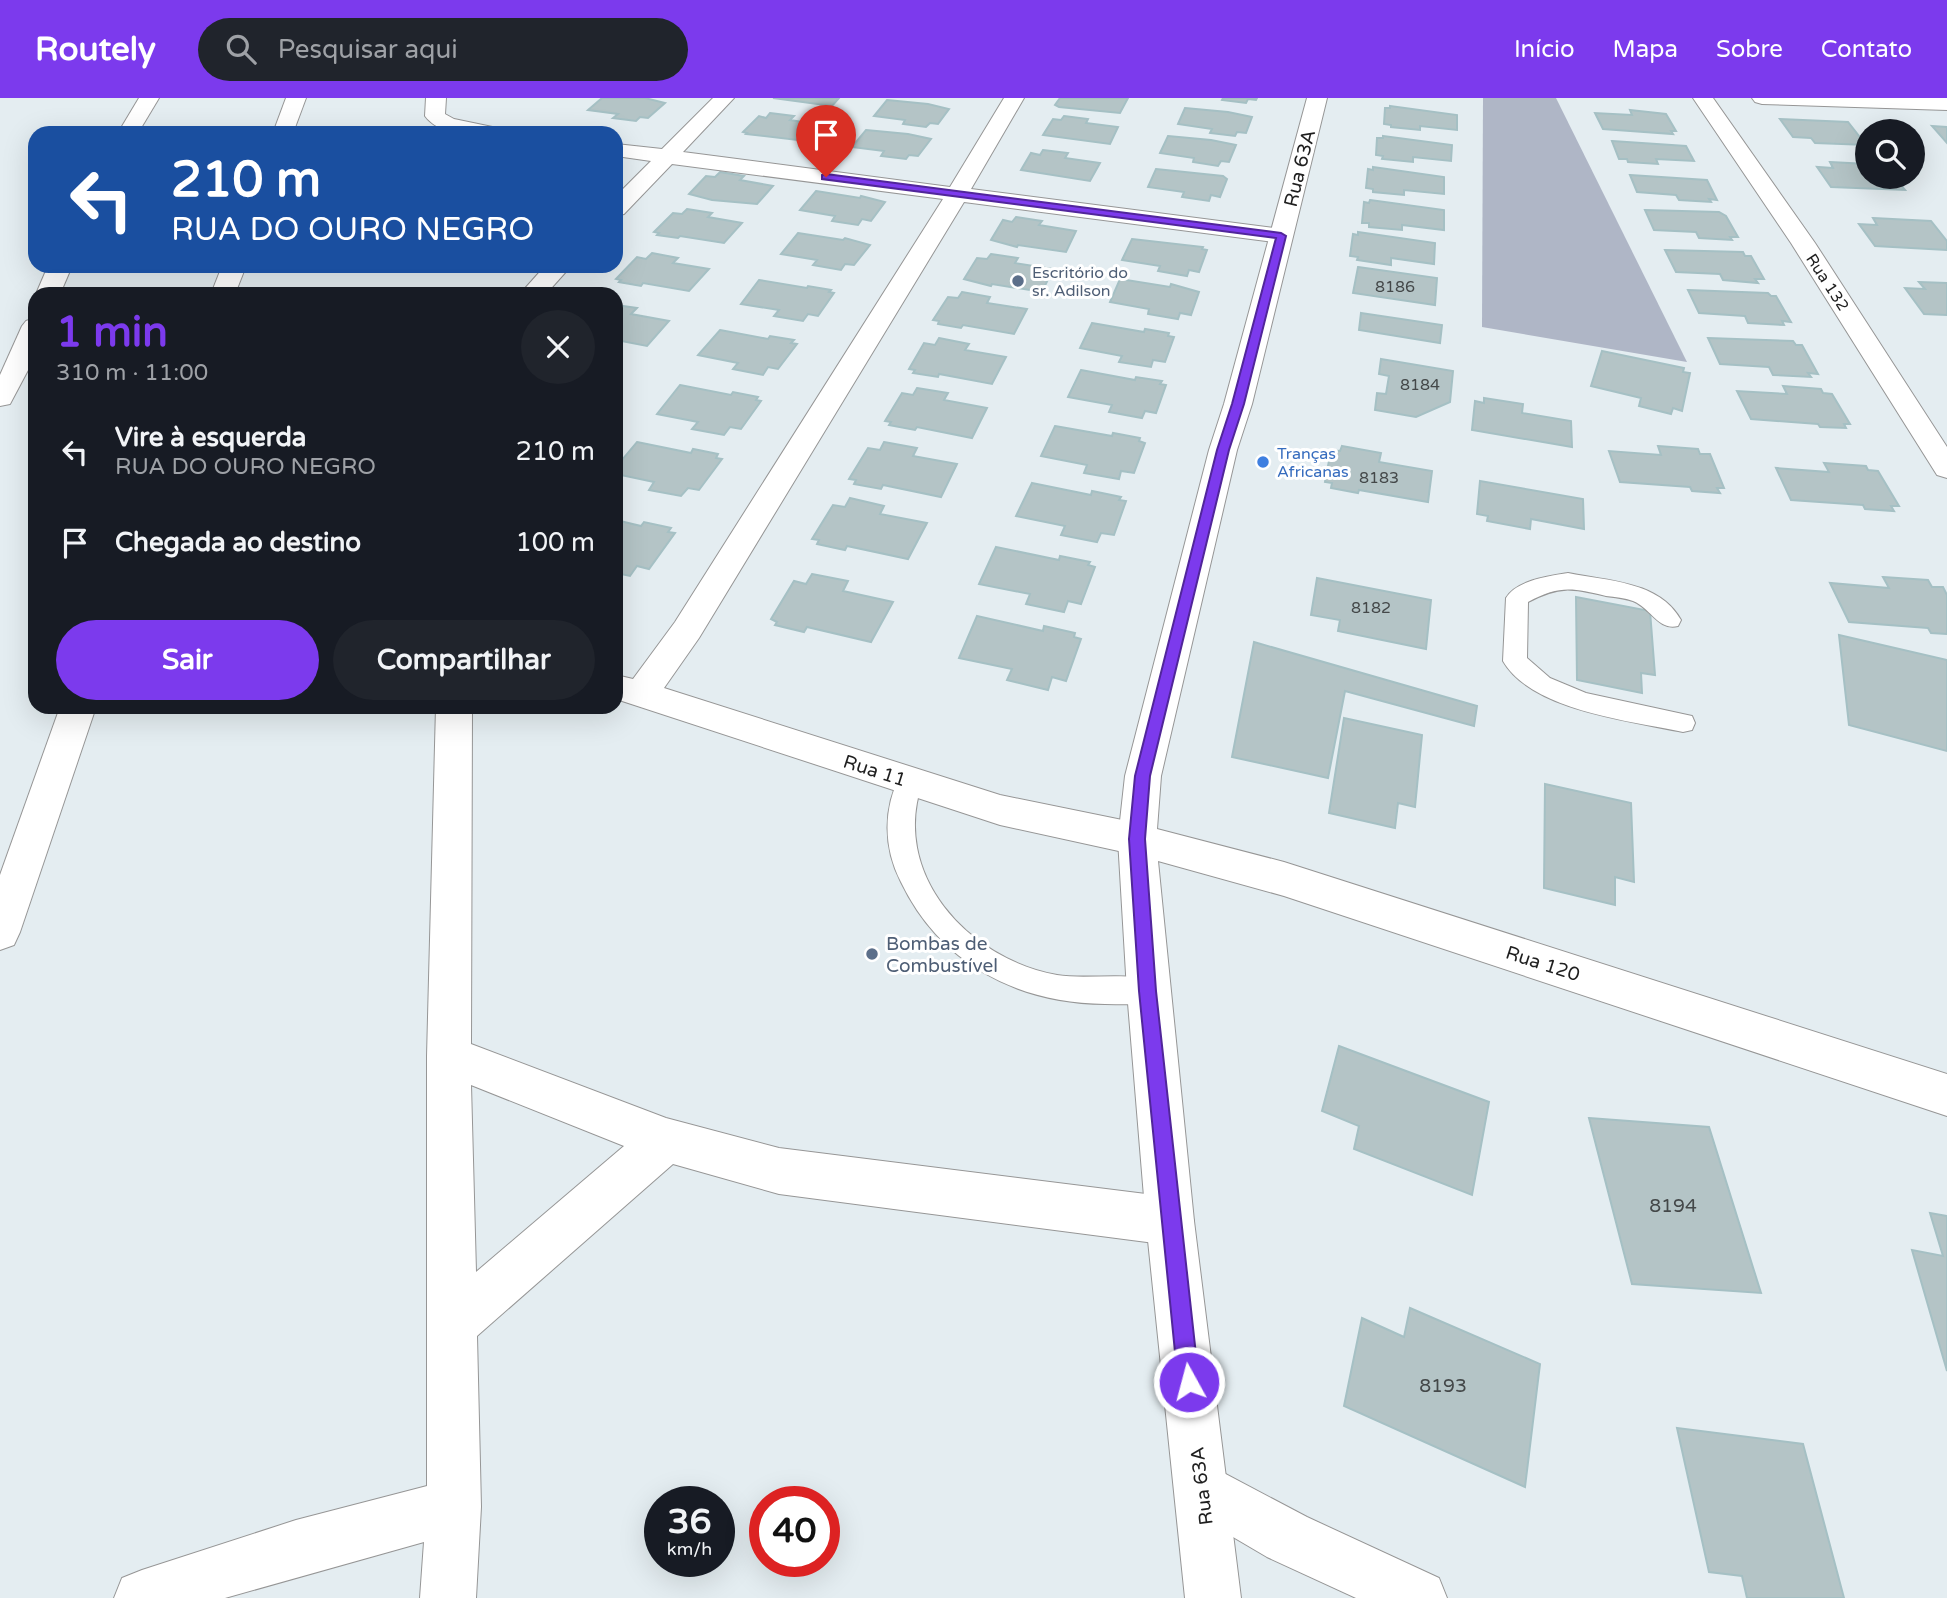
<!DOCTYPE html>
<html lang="pt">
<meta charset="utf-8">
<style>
body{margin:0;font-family:"Varela Round",sans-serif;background:#20242c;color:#f1f3f6;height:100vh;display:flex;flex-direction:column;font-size:26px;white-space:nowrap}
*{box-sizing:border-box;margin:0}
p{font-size:23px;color:#9ea1a6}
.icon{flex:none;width:38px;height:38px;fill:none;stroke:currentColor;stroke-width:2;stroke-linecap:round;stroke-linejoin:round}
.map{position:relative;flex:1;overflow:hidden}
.drawer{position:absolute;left:28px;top:189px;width:595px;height:427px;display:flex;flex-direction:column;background:#171b24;border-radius:21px;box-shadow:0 7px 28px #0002}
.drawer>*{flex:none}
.guide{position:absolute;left:28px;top:28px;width:595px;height:147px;border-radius:21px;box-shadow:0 7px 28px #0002;background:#1a4fa0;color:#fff;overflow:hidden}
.tools{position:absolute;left:1855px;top:21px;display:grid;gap:14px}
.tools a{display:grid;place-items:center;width:70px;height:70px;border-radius:50%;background:#171b24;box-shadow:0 7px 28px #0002;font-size:35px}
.speed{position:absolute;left:644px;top:1388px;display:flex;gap:14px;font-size:35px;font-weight:700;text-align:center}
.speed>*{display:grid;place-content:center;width:91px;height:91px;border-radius:50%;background:#171b24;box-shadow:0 7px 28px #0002;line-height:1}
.speed small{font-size:18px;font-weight:400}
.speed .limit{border:10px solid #d22;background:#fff;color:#111}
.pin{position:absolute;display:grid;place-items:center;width:60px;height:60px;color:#fff;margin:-72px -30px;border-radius:50% 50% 50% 0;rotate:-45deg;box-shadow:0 0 7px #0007}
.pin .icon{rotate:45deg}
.me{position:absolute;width:77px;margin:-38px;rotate:353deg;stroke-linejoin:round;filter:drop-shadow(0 0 5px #0008)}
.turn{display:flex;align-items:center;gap:24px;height:147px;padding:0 28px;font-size:32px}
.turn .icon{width:91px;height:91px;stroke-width:2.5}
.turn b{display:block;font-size:49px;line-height:60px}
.round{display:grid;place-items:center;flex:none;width:74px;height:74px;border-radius:37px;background:#20242c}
.summary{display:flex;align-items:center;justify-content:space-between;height:119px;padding:0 28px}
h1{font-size:42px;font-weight:800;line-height:52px;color:#7c3aed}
.cta{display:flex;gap:14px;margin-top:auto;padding:14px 28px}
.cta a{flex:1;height:80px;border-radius:42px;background:#7c3aed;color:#fff;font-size:28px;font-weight:800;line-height:80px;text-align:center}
.cta a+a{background:#20242c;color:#f1f3f6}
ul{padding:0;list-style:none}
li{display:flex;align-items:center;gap:21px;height:91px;padding:0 28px}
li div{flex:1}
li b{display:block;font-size:26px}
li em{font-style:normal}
header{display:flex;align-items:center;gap:42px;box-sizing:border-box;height:98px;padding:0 35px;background:#7c3aed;color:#fff}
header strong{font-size:33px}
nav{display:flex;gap:38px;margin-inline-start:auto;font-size:24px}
.search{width:490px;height:63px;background:#20242c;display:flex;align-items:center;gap:18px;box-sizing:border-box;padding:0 24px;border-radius:38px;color:#9ea1a6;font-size:26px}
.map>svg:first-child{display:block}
.construction{fill:#afb6c6}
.building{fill:#b4c4c6;stroke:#a5c0c4;stroke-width:2}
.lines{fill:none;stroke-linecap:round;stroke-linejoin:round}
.service-casing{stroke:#969696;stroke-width:2}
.minor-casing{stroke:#969696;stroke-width:2}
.tertiary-casing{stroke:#969696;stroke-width:2}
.service{fill:#fff;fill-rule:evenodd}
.minor{fill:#fff;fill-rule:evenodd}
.tertiary{fill:#fff;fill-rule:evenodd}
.route{fill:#7c3aed;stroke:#51269a;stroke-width:2}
.service-dot{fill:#5c6f8a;stroke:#fff;stroke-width:2.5}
.shop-dot{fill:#3f7fe0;stroke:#fff;stroke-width:2.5}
.labels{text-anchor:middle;stroke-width:6;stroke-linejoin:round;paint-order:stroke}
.far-service-label{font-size:16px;fill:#4e5e75;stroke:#fff;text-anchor:start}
.far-street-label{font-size:16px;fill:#1f1f1f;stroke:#fff}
.number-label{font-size:16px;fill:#444849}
.far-shop-label{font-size:16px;fill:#366cbe;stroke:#fff;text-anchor:start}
.street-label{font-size:19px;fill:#1f1f1f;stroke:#fff}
.service-label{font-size:19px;fill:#4e5e75;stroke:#fff;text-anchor:start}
.near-number-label{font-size:19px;fill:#444849}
</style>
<header>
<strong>Routely</strong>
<div class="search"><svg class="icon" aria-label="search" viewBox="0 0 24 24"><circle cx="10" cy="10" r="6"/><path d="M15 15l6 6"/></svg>Pesquisar aqui</div>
<nav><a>Início</a><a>Mapa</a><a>Sobre</a><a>Contato</a></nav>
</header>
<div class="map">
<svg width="1947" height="1500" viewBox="0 0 1947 1500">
<rect width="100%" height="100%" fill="#e4edf1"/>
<polygon class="construction" points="1483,0 1556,0 1687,264 1482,229"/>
<g class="building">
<polygon points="602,0 645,0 665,5 648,20 640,19 636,23 613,20 618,16 588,12"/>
<polygon points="773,0 839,0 832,8"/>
<polygon points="1060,0 1128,0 1120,15 1059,9 1055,7"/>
<polygon points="1223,0 1257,0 1256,2 1248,1 1246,5 1222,2"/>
<polygon points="887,2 928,6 949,11 938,26 930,25 926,29 903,26 905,22 874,18"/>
<polygon points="1390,8 1457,17 1457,32 1420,28 1420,32 1391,29 1391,27 1384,26 1385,10 1390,10"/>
<polygon points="1185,10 1228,14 1252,19 1246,35 1237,34 1235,38 1210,35 1212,31 1178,26"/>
<polygon points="1630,12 1666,16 1676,33 1671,33 1673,36 1603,31 1595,15 1632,17"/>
<polygon points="770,15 794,18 790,22 821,27 806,43 746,36 747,35 743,34 759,18 766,20"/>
<polygon points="1064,18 1088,21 1086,25 1118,29 1110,46 1043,37 1053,21 1061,22"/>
<polygon points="1780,21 1848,24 1866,47 1815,45 1811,40 1793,39"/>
<polygon points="1932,28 1947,29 1947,45"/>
<polygon points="866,32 908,36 931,41 918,58 909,57 906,61 881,58 884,53 852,49"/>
<polygon points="1168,38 1211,42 1236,47 1229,64 1221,63 1218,68 1193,64 1194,60 1160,55"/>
<polygon points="1383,38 1452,47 1451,63 1413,59 1413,64 1382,61 1383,58 1376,57 1377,40 1383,40"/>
<polygon points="1612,43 1686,48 1694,63 1656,61 1658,66 1628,64 1627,61 1619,61"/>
<polygon points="1043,52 1068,55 1065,60 1100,65 1090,83 1021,72 1031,55 1040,57"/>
<polygon points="1830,64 1867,66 1867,79 1894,79 1905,92 1831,89 1817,69 1833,70"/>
<polygon points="1373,69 1444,79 1444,96 1404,92 1404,97 1373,94 1373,91 1366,90 1368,71 1373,72"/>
<polygon points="1156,71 1223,78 1227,81 1220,99 1211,97 1209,103 1182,99 1184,94 1148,89"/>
<polygon points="720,74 744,78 740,82 773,88 757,106 712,102 689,96 706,78 715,79"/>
<polygon points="1630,77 1707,82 1717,102 1709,101 1711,104 1679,102 1676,97 1637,94"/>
<polygon points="816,93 860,100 861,98 885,104 871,123 862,121 858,127 832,123 835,118 800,112"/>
<polygon points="1370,102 1444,112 1444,132 1402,127 1402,132 1369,129 1369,125 1362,125 1364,104 1369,105"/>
<polygon points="687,111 712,115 708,119 742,125 724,145 680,138 678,140 657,137 659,135 654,134 673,115 682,116"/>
<polygon points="1645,112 1719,114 1726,118 1738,139 1730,139 1732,142 1699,140 1696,134 1654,132"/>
<polygon points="1016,119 1042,123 1039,127 1076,133 1066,154 1018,147 1017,149 991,142 1003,122 1012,124"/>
<polygon points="1873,120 1931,123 1947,143 1947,152 1875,148 1859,126 1877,127"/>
<polygon points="1358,134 1435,145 1434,166 1391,160 1391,167 1357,162 1358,159 1350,158 1353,136 1358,137"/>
<polygon points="798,135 843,142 845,140 870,147 854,167 845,166 841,172 813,167 817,162 781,156"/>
<polygon points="1132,141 1203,149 1202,151 1207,152 1199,174 1189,172 1187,178 1158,173 1160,168 1122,162"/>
<polygon points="1665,152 1743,154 1745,158 1751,158 1764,181 1755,181 1758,185 1723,182 1720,176 1676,174"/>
<polygon points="652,155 678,160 673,165 709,171 689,193 643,185 641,188 619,184 621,182 616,181 637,159 646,161"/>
<polygon points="991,156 1018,160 1015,165 1053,171 1042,194 992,186 991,188 964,181 977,160 987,161"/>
<polygon points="1358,169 1437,180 1435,207 1353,195"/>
<polygon points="1120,181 1170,189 1171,186 1199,194 1191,217 1180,215 1178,221 1148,216 1149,211 1110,204"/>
<polygon points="759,182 807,190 808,188 831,192 829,194 834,195 818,218 808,216 803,223 774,218 779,212 741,206"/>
<polygon points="1919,184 1947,185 1947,217 1924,216 1905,190 1925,191"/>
<polygon points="1688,192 1768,195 1771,198 1776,198 1791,224 1782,223 1784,227 1748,225 1745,218 1699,215"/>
<polygon points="962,194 990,199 987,205 1027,211 1014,236 963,227 961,230 938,226 939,223 933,222 948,199 958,200"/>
<polygon points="616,207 637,210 631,216 669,223 647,248 616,242"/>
<polygon points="1361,215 1442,227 1440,245 1359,232"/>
<polygon points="1092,225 1144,234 1145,231 1169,235 1168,238 1174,239 1165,264 1153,262 1151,269 1119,264 1122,258 1080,250"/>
<polygon points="720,232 768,241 770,238 794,242 791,245 797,246 778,271 768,269 763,277 733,271 738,265 698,257"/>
<polygon points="939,240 969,246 965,252 1006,259 992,286 939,276 938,279 913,275 915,272 909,271 924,245 935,247"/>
<polygon points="1708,240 1793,243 1796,247 1802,247 1818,276 1808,275 1811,279 1773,277 1769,269 1720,266"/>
<polygon points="1602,253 1684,270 1683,274 1690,275 1682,313 1673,310 1671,316 1639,308 1641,300 1591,288"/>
<polygon points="1381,261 1453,273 1450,304 1416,319 1375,312 1377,295 1386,296 1389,278 1379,276"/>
<polygon points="1081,272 1135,282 1136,279 1162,283 1160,286 1166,287 1156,315 1145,313 1142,320 1109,314 1112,307 1068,299"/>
<polygon points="680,287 731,297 733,294 758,299 756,302 761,303 741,331 730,329 724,337 692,331 698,324 657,316"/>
<polygon points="1783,288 1821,291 1823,295 1832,296 1850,326 1844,326 1846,330 1820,329 1818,326 1751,321 1737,293 1787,296"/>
<polygon points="917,290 948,295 944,302 987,310 972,340 917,329 915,332 889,327 891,324 885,323 902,295 913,297"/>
<polygon points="1484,300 1523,306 1522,315 1571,323 1572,349 1472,332 1475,303 1484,305"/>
<polygon points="1055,328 1112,338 1113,335 1140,340 1139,343 1145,345 1134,375 1121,373 1119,381 1084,375 1087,367 1041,358"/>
<polygon points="637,344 691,355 693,351 718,356 716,360 722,361 699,392 688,390 681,398 649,392 654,384 616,376 616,369"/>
<polygon points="884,344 917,350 913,358 957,366 941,399 883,387 881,391 854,386 856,382 849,381 868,350 880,352"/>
<polygon points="1342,348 1381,355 1379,364 1432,373 1428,404 1359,392 1358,395 1331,390 1332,385 1325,384 1331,352 1340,353"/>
<polygon points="1658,348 1698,351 1700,356 1710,356 1724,390 1717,390 1720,395 1692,393 1690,389 1620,384 1609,353 1661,357"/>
<polygon points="1824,365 1866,368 1868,372 1878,373 1899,408 1891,408 1894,413 1865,411 1863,407 1791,402 1776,370 1829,374"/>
<polygon points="1480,383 1583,401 1584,431 1531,421 1530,431 1487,423 1488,418 1477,416"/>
<polygon points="1032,385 1091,397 1092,393 1121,399 1119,402 1126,403 1114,437 1101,435 1097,444 1061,437 1065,428 1016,418"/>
<polygon points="850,400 884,408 880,416 927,425 908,461 847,448 845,452 817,446 819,442 812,441 833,407 845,409"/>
<polygon points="616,422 641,428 644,424 671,430 668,434 675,435 649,471 637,468 630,478 616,475"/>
<polygon points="996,449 1059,462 1060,458 1090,464 1088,467 1095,469 1081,506 1068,503 1064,514 1026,506 1030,496 979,486"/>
<polygon points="812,476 848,483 843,493 893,504 871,544 807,529 804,534 775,527 777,524 771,521 794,483 806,486"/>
<polygon points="1883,479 1928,482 1932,489 1943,489 1947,497 1947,536 1931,535 1928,530 1849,524 1830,485 1889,490"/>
<polygon points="1317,480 1431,502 1426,551 1338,533 1340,522 1311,517"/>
<polygon points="1576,499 1650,513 1655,577 1641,575 1642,595 1577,582"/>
<polygon points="977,518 1043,533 1044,528 1075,535 1074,539 1081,541 1066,583 1052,579 1048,592 1007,582 1012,571 959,560"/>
<polygon points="1839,537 1947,562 1947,653 1849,627"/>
<polygon points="1254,544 1477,608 1474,628 1345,593 1328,680 1232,659"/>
<polygon points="1344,620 1422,637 1415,709 1398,705 1395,730 1329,715"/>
<polygon points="1545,686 1631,705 1634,784 1615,779 1615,807 1544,790"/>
<polygon points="1339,948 1489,1004 1472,1097 1354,1051 1359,1028 1322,1013"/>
<polygon points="1589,1020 1709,1029 1761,1195 1632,1186"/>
<polygon points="1930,1115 1947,1118 1947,1273 1912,1152 1943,1158"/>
<polygon points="1410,1210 1540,1266 1525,1389 1344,1308 1362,1220 1404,1239"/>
<polygon points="1677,1330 1803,1346 1844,1500 1747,1500 1742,1478 1709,1474"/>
</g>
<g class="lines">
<defs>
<g id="service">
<path d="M1568,475C1608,483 1659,483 1681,522L1678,528C1658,533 1651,510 1633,503C1625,500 1615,499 1606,498C1572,490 1560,487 1528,504L1527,560L1550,580L1586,595L1692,618L1695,625L1692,632L1683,634C1632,623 1532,613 1503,563L1506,500C1517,482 1549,478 1568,475Z"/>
<path d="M910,673L919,676L923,683C889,775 968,861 1057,877C1088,882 1130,873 1158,884L1162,893L1158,902C1142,908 1123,906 1105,906C1016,905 940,865 901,784C883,749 883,710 901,676Z"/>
</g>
<g id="minor">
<polygon points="139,0 159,0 138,35 118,35"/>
<polygon points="286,0 306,0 293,35 273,35"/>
<path d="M426,0H446L445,16L454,21L502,31L505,35C480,35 442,41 425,18Z"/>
<polygon points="713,0 734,0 683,54 950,89 1004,0 1024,0 971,91 1281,131 1289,133 1293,138 1289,143 1281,145 964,104 699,540 664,590 1000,697 1137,725 1151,730 1156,741 1151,752 1137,757 1000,727 616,601 616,577 633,581 675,524 943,101 672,66 624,116 616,118 616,98 651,63 616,58 616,46 662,51"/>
<polygon points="1693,0 1713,0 1815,145 1947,349 1947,380 1937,377 1791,145"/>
<polygon points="1752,0 1947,0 1947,12 1762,6 1755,4"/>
<polygon points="48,168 72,168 60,196 36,196"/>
<polygon points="222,168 246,168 235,196 211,196"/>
<polygon points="545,168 571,168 546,196 520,196"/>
<polygon points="35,220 35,259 10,306 0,308 0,277 22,228 26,223"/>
<polygon points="60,609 96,609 20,834 14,847 0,852 0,777"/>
<path d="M436,609H472L471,946L666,1020L779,1050L1170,1099L1187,1106L1194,1123L1187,1140L1170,1147L779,1096L673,1066L477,1238L481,1409L476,1500H420L424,1444L225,1500H114L122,1480L142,1472L296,1422L427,1388V958ZM471,987L624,1048L476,1174Z"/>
<polygon points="1201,1363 1307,1419 1439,1480 1447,1500 1356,1500 1267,1459 1182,1409 1174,1390 1182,1371"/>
</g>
<polygon id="tertiary" points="1307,0 1327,0 1252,306 1237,352 1161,678 1157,731 1284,764 1947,976 1947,1018 1284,798 1158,763 1194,1123 1241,1500 1185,1500 1146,1123 1127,893 1118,741 1125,678 1209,352 1224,306"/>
</defs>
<use href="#service" class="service-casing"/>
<use href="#minor" class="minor-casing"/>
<use href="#tertiary" class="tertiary-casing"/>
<use href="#service" class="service"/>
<use href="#minor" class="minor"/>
<use href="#tertiary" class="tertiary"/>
</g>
<polygon class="route" points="826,76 1281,135 1286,138 1244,306 1229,352 1150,678 1145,741 1156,893 1199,1284 1196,1292 1189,1295 1181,1292 1178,1284 1139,893 1129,741 1135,678 1217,352 1232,306 1276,140 822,81 822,77"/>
<g class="service-dot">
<circle cx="1018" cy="183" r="7"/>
<circle cx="872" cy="856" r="7"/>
</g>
<circle class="shop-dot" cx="1263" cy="364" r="7"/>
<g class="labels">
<g class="far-service-label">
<text x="1032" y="180">Escritório do<tspan x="1032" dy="18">sr. Adilson</tspan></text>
</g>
<g class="far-street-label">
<text transform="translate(1828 184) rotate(57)" y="6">Rua 132</text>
</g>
<g class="number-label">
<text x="1395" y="194">8186</text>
<text x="1420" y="292">8184</text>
<text x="1379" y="385">8183</text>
<text x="1371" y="515">8182</text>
</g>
<g class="far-shop-label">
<text x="1277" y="361">Tranças<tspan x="1277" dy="18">Africanas</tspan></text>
</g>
<g class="street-label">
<text transform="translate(1299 70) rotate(-76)" y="7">Rua 63A</text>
<text transform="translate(875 672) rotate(18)" y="7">Rua 11</text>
<text transform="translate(1543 865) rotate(18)" y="7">Rua 120</text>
<text transform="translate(1201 1388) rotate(-97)" y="7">Rua 63A</text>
</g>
<g class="service-label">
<text x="886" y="852">Bombas de<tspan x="886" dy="22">Combustível</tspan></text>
</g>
<g class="near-number-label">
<text x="1673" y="1114">8194</text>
<text x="1443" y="1294">8193</text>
</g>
</g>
</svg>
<div class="tools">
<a><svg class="icon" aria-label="search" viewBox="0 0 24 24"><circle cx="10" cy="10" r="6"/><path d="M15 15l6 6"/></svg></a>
</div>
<div class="speed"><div>36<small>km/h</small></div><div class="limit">40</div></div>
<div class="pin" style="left:826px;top:79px;background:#d93025"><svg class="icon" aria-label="arrive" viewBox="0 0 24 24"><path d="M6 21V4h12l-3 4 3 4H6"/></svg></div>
<svg class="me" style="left:1189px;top:1284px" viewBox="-20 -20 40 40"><circle r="17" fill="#7c3aed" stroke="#fff" stroke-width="3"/><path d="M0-11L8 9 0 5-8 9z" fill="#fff"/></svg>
<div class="guide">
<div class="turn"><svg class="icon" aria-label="left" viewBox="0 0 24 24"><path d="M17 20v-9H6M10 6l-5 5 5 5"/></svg><div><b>210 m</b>RUA DO OURO NEGRO</div></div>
</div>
<section class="drawer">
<div class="summary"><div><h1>1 min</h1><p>310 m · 11:00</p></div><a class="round"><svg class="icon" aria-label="close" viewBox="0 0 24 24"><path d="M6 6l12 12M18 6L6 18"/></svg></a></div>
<ul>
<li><svg class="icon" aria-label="left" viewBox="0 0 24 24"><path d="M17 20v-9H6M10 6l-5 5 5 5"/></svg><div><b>Vire à esquerda</b><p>RUA DO OURO NEGRO</p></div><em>210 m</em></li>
<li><svg class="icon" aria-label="arrive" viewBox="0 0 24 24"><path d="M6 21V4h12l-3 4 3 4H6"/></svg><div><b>Chegada ao destino</b></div><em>100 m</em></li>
</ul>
<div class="cta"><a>Sair</a><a>Compartilhar</a></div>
</section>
</div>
